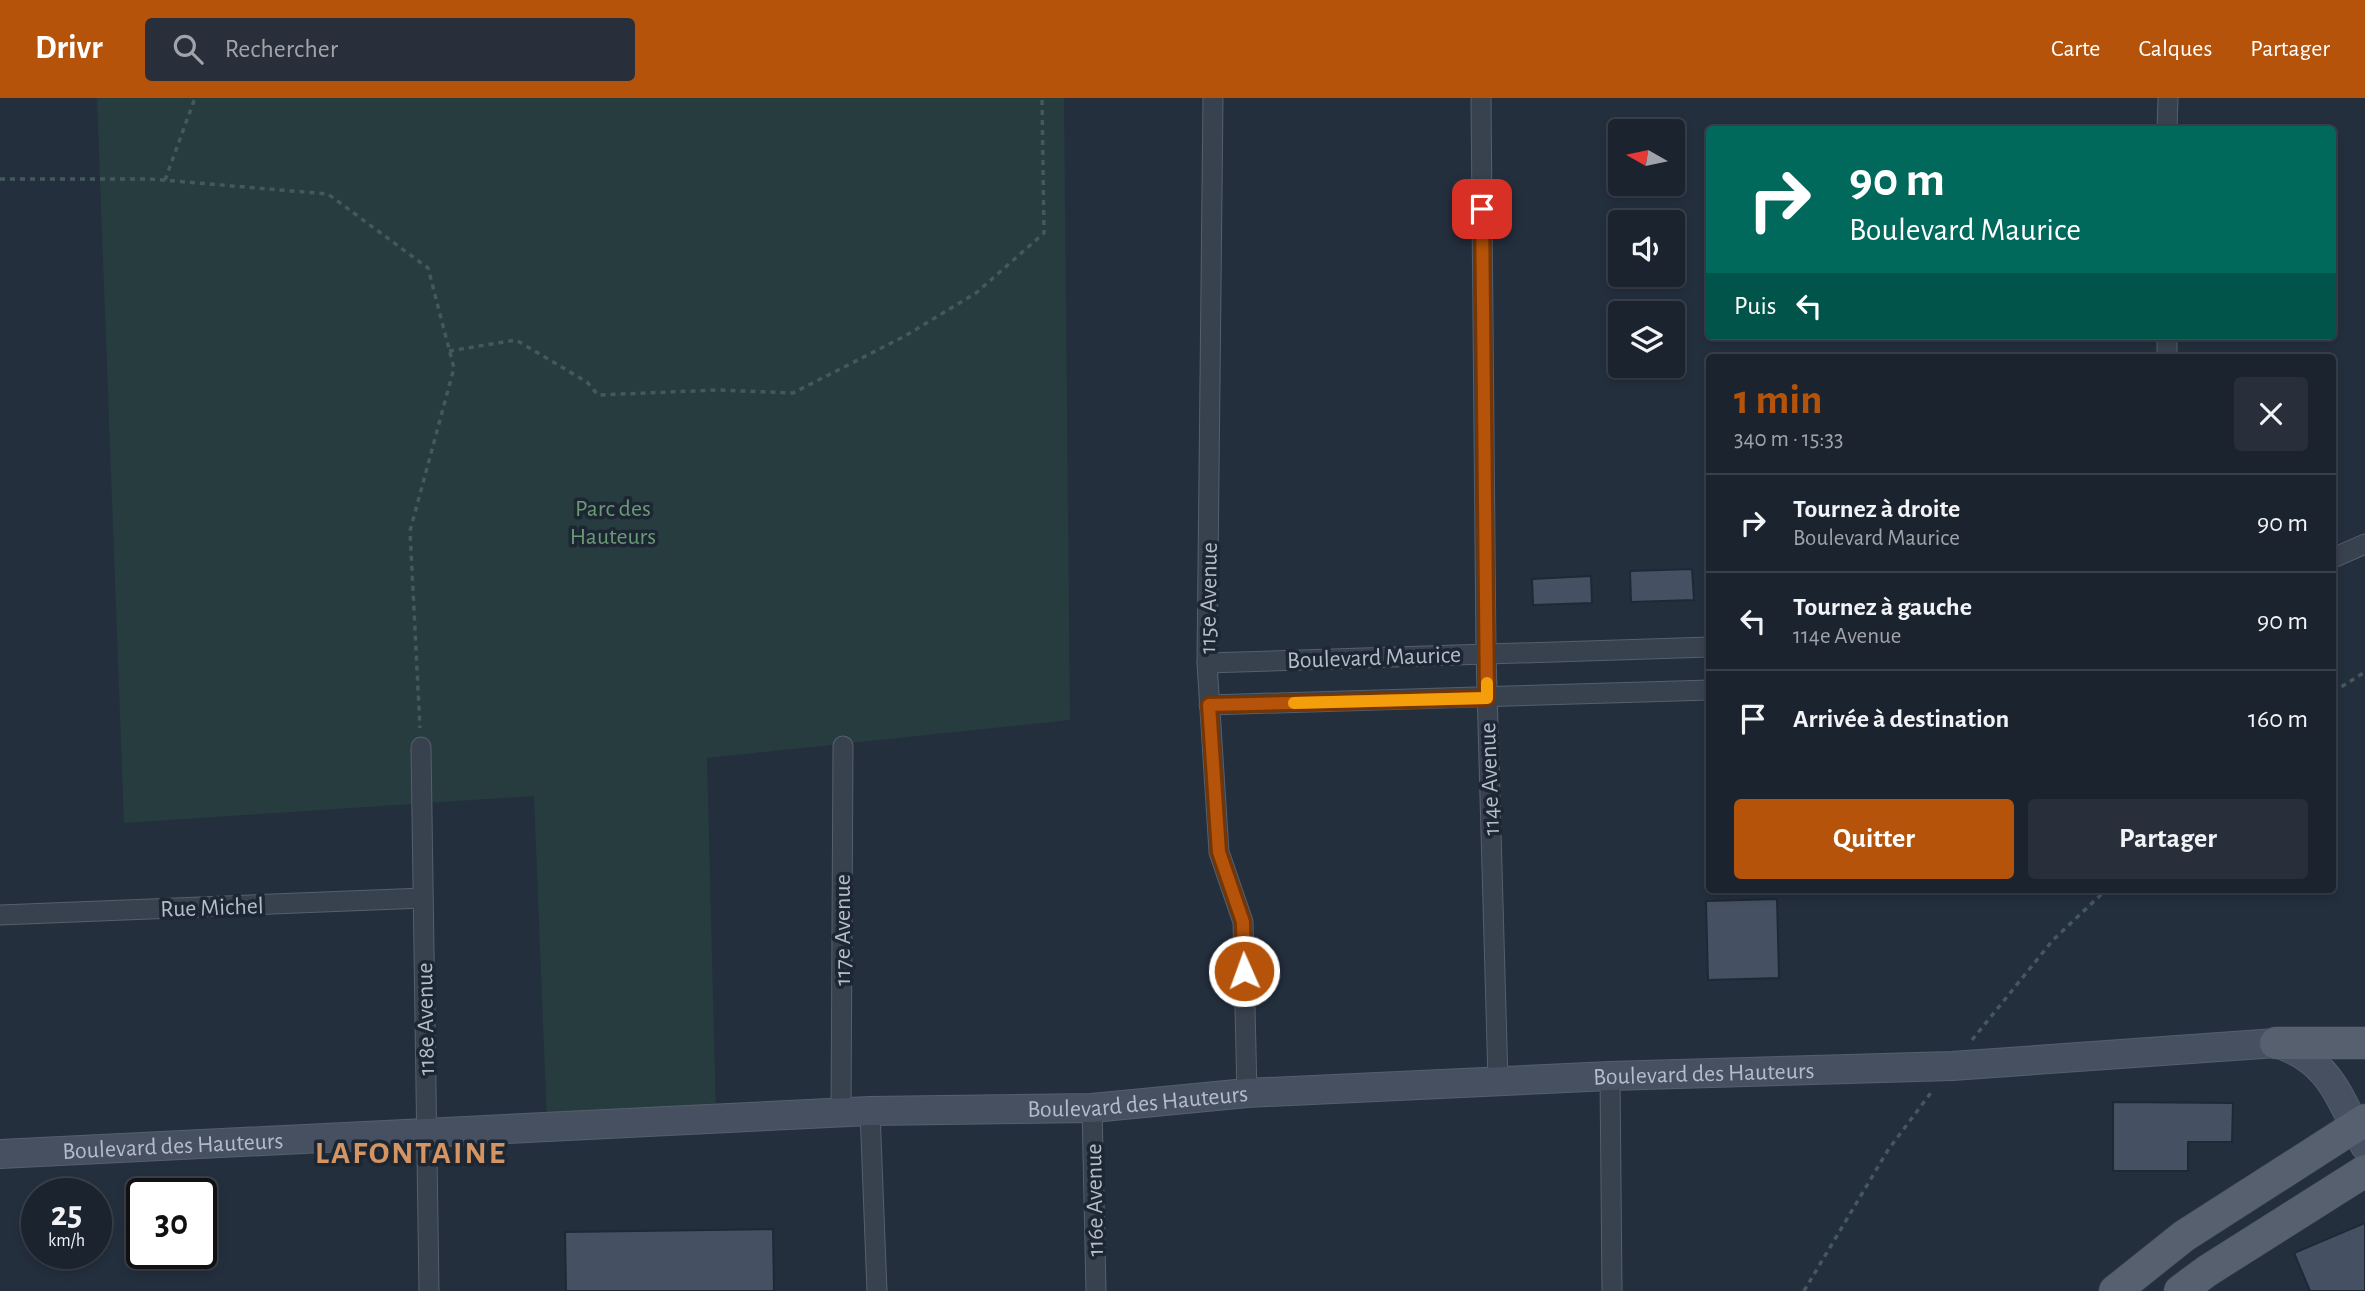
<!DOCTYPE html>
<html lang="fr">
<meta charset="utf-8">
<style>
body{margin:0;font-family:"Alegreya Sans",sans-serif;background:#282f3a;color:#f1f3f6;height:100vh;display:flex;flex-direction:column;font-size:26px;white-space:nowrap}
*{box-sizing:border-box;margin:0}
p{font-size:23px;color:#a0a4aa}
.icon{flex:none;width:38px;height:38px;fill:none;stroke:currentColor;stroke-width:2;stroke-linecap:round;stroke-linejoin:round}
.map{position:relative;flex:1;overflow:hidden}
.sheet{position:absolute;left:1706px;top:256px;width:630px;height:539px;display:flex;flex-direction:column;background:#1b232e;border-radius:7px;box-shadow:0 4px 10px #0003,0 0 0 2px #39404a}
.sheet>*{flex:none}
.hud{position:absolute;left:1706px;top:28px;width:630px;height:214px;border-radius:7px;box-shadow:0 4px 10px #0003,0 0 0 2px #39404a;background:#00695c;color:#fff;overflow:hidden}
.needle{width:46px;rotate:279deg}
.fabs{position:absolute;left:1608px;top:21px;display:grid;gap:14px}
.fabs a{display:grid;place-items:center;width:77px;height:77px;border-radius:7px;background:#1b232e;box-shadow:0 4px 10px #0003,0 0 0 2px #39404a;font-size:35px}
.speed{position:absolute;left:21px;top:1080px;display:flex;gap:14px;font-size:35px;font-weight:700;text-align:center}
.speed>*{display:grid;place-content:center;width:91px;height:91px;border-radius:50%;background:#1b232e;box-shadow:0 4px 10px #0003,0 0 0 2px #39404a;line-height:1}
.speed small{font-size:18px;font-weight:400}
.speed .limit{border:4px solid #111;border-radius:10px;background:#fff;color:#111}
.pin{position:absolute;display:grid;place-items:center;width:60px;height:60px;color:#fff;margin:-30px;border-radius:14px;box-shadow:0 4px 10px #0006}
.me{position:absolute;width:77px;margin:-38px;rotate:358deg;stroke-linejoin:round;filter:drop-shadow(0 0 5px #0008)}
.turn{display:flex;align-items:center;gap:24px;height:147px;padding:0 28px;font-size:32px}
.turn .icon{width:91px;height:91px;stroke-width:2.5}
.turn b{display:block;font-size:49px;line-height:60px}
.then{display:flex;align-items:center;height:66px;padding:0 28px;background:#0003;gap:14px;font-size:26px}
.round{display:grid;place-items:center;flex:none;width:74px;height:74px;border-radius:7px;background:#282f3a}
.overview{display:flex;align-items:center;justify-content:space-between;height:119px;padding:0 28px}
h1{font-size:42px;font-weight:700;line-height:52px;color:#b45309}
.primary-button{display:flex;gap:14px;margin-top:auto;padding:14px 28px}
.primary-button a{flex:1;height:80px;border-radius:7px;background:#b45309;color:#fff;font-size:28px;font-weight:700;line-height:80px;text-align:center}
.primary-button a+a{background:#282f3a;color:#f1f3f6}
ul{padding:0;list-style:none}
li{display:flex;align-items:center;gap:21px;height:98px;padding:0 28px;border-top:2px solid #39404a}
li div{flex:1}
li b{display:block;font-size:26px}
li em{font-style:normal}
header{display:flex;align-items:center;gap:42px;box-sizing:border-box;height:98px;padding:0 35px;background:#b45309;color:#fff}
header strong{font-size:33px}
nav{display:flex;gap:38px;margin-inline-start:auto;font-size:24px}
.search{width:490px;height:63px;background:#282f3a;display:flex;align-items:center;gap:18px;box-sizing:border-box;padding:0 24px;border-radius:7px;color:#a0a4aa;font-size:26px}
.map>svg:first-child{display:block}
.green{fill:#263c3f}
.building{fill:#455162;stroke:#1f2835;stroke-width:2}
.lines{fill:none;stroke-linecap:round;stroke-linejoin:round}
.street-casing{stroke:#565f6c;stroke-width:21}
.secondary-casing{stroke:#565f6c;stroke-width:30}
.primary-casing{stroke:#414a57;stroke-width:33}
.path{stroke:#44595c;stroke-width:3.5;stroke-dasharray:5 5;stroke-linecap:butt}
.street{stroke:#38414e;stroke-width:19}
.secondary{stroke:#465061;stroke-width:28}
.primary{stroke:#56606e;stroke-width:32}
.route-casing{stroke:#753606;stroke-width:18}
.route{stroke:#b45309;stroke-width:12}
.slow{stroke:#f59e0b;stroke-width:12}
.labels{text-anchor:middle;stroke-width:7;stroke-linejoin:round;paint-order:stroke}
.park-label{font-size:24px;fill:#6b9a76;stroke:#1d2633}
.street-label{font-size:24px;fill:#b4bcc9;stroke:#1d2633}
.district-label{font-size:32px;font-weight:bold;letter-spacing:2px;fill:#d59563;stroke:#1d2633}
</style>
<header>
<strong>Drivr</strong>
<div class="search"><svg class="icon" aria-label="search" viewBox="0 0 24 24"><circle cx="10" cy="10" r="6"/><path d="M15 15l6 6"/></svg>Rechercher</div>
<nav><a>Carte</a><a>Calques</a><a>Partager</a></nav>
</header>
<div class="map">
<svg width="2365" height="1193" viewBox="0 0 2365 1193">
<rect width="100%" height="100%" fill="#242f3e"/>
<polygon class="green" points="97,0 1064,0 1070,622 707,660 716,1018 547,1025 534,698 124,725"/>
<g class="building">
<polygon points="1692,471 1694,502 1631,504 1630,473"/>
<polygon points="1591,478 1592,505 1533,507 1532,481"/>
<polygon points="1777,801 1779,880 1708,882 1706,803"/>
<polygon points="2113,1004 2233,1005 2232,1044 2188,1044 2188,1073 2113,1073"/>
<polygon points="2365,1125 2365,1193 2310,1193 2294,1155"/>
<polygon points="773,1131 774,1193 566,1193 565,1134"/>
</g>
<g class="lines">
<defs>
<g id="street">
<polyline points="1213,0 1207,565 1219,754 1243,824 1247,995"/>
<polyline points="1481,0 1486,556 1498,983"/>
<polyline points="2167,32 2168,0"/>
<polyline points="2167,259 2167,238"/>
<polyline points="2333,460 2365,446"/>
<polyline points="1207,565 1710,549"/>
<polyline points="1209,607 1710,592"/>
<polyline points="421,649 429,1193"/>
<polyline points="0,817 423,800"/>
<polyline points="1610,978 1612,1193"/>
<polyline points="1092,1010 1096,1193"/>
<polyline points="870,1013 877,1193"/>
<polyline points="841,1015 843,648"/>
</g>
<g id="secondary">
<path id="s1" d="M0,1056L870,1013L1092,1010L1247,995L1610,978L1952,968L2276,945C2332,963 2339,1001 2365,1048"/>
</g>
<g id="primary">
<polyline points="2276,945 2365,945"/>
<polyline points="2115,1193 2184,1138 2365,1022"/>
<polyline points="2180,1193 2207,1173 2365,1073"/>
</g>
</defs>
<use href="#street" class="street-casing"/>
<use href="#secondary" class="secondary-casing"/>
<use href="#primary" class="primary-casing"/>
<g class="path">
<polyline points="0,81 150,81 328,96 428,170 454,270 410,433 420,630"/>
<polyline points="165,82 195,0"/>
<polyline points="449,253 516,242 587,284 598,297 718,292 793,295 905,238 976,195 1044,135 1042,0"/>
<polyline points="2333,594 2365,574"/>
<polyline points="1972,942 2053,842 2107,791"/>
<polyline points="1804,1193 1888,1052 1933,992"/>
</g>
<use href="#street" class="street"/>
<use href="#secondary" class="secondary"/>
<use href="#primary" class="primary"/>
</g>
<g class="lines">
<defs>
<polyline id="route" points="1244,873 1243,824 1219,754 1209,607 1487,600 1482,111"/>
</defs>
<use href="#route" class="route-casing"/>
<use href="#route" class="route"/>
<polyline class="slow" points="1294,605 1487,600 1487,585"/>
</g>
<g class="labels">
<g class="park-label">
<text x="613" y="418">Parc des<tspan x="613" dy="28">Hauteurs</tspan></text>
</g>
<g class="street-label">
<text transform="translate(1208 500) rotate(-89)" y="8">115e Avenue</text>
<text transform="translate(1374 559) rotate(-2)" y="8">Boulevard Maurice</text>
<text transform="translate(1489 681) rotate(-92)" y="8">114e Avenue</text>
<text transform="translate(212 809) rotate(-2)" y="8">Rue Michel</text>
<text transform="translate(842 832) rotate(-90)" y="8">117e Avenue</text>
<text transform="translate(425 921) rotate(-91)" y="8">118e Avenue</text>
<text dy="8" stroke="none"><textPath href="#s1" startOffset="1706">Boulevard des Hauteurs</textPath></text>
<text dy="8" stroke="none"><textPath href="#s1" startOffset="1139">Boulevard des Hauteurs</textPath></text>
<text dy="8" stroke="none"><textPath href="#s1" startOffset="173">Boulevard des Hauteurs</textPath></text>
<text transform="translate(1094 1102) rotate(-91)" y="8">116e Avenue</text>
</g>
<g class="district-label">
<text x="411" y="1065">LAFONTAINE</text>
</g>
</g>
</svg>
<div class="fabs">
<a><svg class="needle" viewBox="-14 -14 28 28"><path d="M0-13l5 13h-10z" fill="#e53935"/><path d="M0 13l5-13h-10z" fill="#a0a4aa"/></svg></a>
<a><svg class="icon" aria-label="sound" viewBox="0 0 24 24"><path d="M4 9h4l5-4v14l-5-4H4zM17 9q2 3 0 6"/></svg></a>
<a><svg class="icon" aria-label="layers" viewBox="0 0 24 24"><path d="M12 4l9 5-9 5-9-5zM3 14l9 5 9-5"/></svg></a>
</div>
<div class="speed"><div>25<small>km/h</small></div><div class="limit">30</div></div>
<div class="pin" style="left:1482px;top:111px;background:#d93025"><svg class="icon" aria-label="arrive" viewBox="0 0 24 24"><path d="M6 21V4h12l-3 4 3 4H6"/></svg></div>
<svg class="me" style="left:1244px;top:873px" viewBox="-20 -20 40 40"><circle r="17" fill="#b45309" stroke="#fff" stroke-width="3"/><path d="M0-11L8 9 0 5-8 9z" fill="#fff"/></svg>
<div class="hud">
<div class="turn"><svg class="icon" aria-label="right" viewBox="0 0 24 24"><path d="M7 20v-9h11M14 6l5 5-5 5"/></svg><div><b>90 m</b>Boulevard Maurice</div></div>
<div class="then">Puis<svg class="icon" aria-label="left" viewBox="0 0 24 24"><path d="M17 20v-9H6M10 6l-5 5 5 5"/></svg></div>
</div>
<section class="sheet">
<div class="overview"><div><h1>1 min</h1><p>340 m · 15:33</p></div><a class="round"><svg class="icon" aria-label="close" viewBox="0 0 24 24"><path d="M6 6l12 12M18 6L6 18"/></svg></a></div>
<ul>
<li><svg class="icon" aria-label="right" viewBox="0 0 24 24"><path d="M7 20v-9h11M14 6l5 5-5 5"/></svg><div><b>Tournez à droite</b><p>Boulevard Maurice</p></div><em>90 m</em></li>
<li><svg class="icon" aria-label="left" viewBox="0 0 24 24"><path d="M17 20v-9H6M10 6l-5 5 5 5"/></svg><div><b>Tournez à gauche</b><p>114e Avenue</p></div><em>90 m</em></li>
<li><svg class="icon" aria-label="arrive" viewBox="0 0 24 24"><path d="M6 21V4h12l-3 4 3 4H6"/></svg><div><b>Arrivée à destination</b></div><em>160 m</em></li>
</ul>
<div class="primary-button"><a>Quitter</a><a>Partager</a></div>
</section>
</div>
